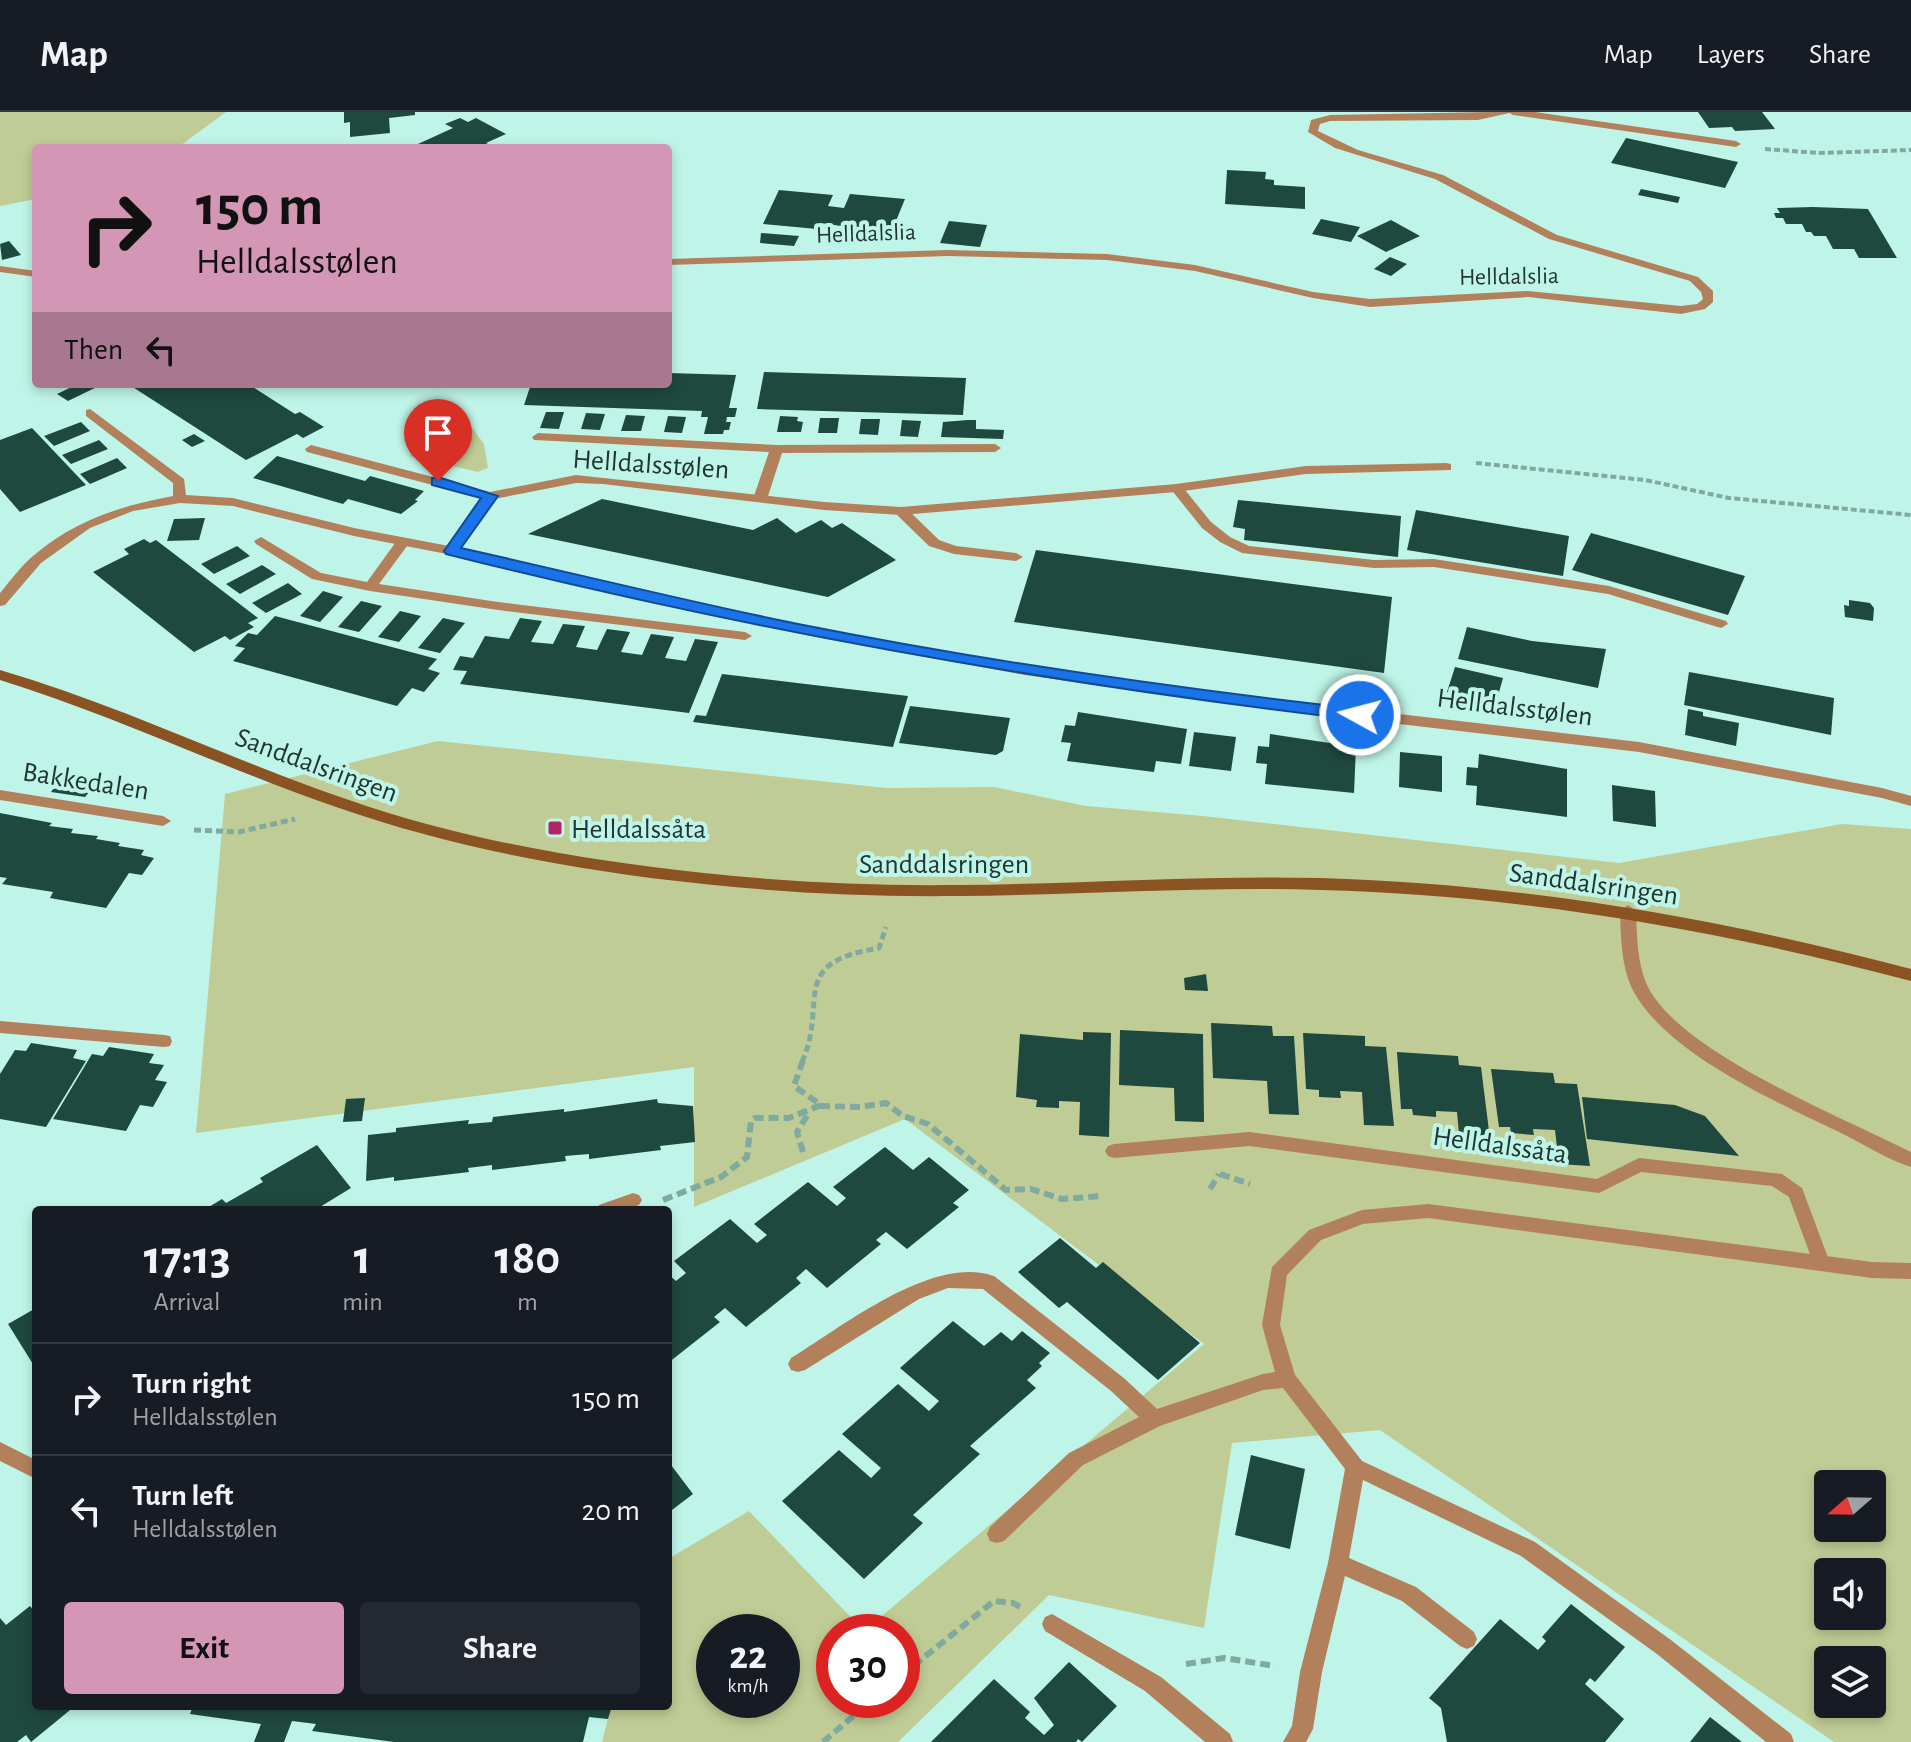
<!DOCTYPE html>
<meta charset="utf-8">
<style>
body{margin:0;font-family:"Alegreya Sans",sans-serif;background:#242831;color:#f1f3f6;height:100vh;display:flex;flex-direction:column;font-size:30px;white-space:nowrap}
*{box-sizing:border-box;margin:0}
p{font-size:26px;color:#9ea1a6}
.icon{flex:none;width:44px;height:44px;fill:none;stroke:currentColor;stroke-width:2;stroke-linecap:round;stroke-linejoin:round}
.map{position:relative;flex:1;overflow:hidden}
.side{position:absolute;left:32px;top:1094px;width:640px;height:504px;display:flex;flex-direction:column;background:#171b24;border-radius:8px;box-shadow:0 4px 12px #0003}
.side>*{flex:none}
.top-card{position:absolute;left:32px;top:32px;width:640px;height:244px;border-radius:8px;box-shadow:0 4px 12px #0003;background:#d396b5;color:#111;overflow:hidden}
.needle{width:52px;rotate:250deg}
.controls{position:absolute;left:1814px;top:1358px;display:grid;gap:16px}
.controls a{display:grid;place-items:center;width:72px;height:72px;border-radius:8px;background:#171b24;box-shadow:0 4px 12px #0003;font-size:40px}
.speed{position:absolute;left:696px;top:1502px;display:flex;gap:16px;font-size:40px;font-weight:700;text-align:center}
.speed>*{display:grid;place-content:center;width:104px;height:104px;border-radius:50%;background:#171b24;box-shadow:0 4px 12px #0003;line-height:1}
.speed small{font-size:20px;font-weight:400}
.speed .limit{border:12px solid #d22;background:#fff;color:#111}
.pin{position:absolute;display:grid;place-items:center;width:68px;height:68px;color:#fff;margin:-82px -34px;border-radius:50% 50% 50% 0;rotate:-45deg;box-shadow:0 0 8px #0007}
.pin .icon{rotate:45deg}
.me{position:absolute;width:88px;margin:-44px;rotate:277deg;stroke-linejoin:round;filter:drop-shadow(0 0 6px #0008)}
.turn{display:flex;align-items:center;gap:28px;height:168px;padding:0 32px;font-size:36px}
.turn .icon{width:104px;height:104px;stroke-width:2.5}
.turn b{display:block;font-size:56px;line-height:68px}
.then{display:flex;align-items:center;height:76px;padding:0 32px;background:#0003;gap:16px;font-size:30px}
.eta{display:flex;justify-content:space-evenly;align-items:center;height:136px;text-align:center}
.eta b{font-size:48px;font-weight:700;line-height:56px}
.button{display:flex;gap:16px;margin-top:auto;padding:16px 32px}
.button a{flex:1;height:92px;border-radius:8px;background:#d396b5;color:#111;font-size:32px;font-weight:700;line-height:92px;text-align:center}
.button a+a{background:#242831;color:#f1f3f6}
ul{padding:0;list-style:none}
li{display:flex;align-items:center;gap:24px;height:112px;padding:0 32px;border-top:2px solid #363941}
li div{flex:1}
li b{display:block;font-size:30px}
li em{font-style:normal}
header{display:flex;align-items:center;gap:48px;box-sizing:border-box;height:112px;padding:0 40px;background:#171b24;border-bottom:2px solid #363941}
header strong{font-size:38px}
nav{display:flex;gap:44px;margin-inline-start:auto;font-size:28px}
.map>svg:first-child{display:block}
.green{fill:#c0cc95;fill-rule:evenodd}
.building{fill:#1f483f}
.lines{fill:none;stroke-linecap:round;stroke-linejoin:round}
.path-far2{stroke:#80a99f;stroke-width:4;stroke-dasharray:6 3;stroke-linecap:butt}
.path-far1{stroke:#80a99f;stroke-width:5;stroke-dasharray:7 4;stroke-linecap:butt}
.path{stroke:#80a99f;stroke-width:6;stroke-dasharray:10 5;stroke-linecap:butt}
.service{fill:#b2815b;fill-rule:evenodd}
.minor{fill:#b2815b;fill-rule:evenodd}
.secondary{fill:#8b5222;fill-rule:evenodd}
.route{fill:#1a73e8;stroke:#114b97;stroke-width:2}
.poi-dot{fill:#af2565;stroke:#bff5e8;stroke-width:3}
.labels{text-anchor:middle;stroke-width:8;stroke-linejoin:round;paint-order:stroke}
.far-street-label{font-size:24px;fill:#213631;stroke:#bff5e8}
.street-label{font-size:28px;fill:#213631;stroke:#bff5e8}
.poi-label{font-size:28px;fill:#213631;stroke:#bff5e8;text-anchor:start}
</style>
<header>
<strong>Map</strong>
<nav><a>Map</a><a>Layers</a><a>Share</a></nav>
</header>
<div class="map">
<svg width="1911" height="1630" viewBox="0 0 1911 1630">
<rect width="100%" height="100%" fill="#bff5e8"/>
<g class="green">
<polygon points="0,0 226,0 177,36 36,36 36,87 0,94"/>
<polygon points="425,310 470,313 484,332 488,356 478,360 410,344"/>
<path d="M438,629L887,676L994,675L1086,694L1203,704L1619,751L1842,712L1911,717V1630H1834L1380,1318L1232,1331L1204,1516L1049,1483L898,1630H602L611,1594H668V1447L749,1399L864,1519L1204,1232L905,1007L694,1095V955L196,1021L225,682ZM1828,1372H1872V1416H1828ZM1828,1460H1872V1504H1828ZM714,1520H782V1588H714ZM834,1520H902V1588H834ZM1828,1548H1872V1592H1828Z"/>
</g>
<g class="building">
<polygon points="344,0 415,0 415,3 389,6 390,21 350,25 350,10 344,11"/>
<polygon points="1698,0 1762,0 1775,17 1735,19 1732,15 1709,16"/>
<polygon points="460,6 468,10 476,6 506,22 486,31 492,34 487,36 425,36 418,32 453,16 445,12"/>
<polygon points="1626,26 1738,50 1725,76 1611,51"/>
<polygon points="1227,58 1266,60 1265,67 1274,68 1274,73 1305,75 1305,97 1225,92"/>
<polygon points="1641,77 1680,85 1678,91 1638,83"/>
<polygon points="779,78 833,83 828,94 844,96 850,82 905,87 891,121 820,111 817,117 763,112"/>
<polygon points="1813,95 1868,97 1897,146 1859,146 1854,137 1833,137 1826,124 1814,124 1811,120 1806,120 1802,112 1786,112 1783,106 1776,106 1774,101 1780,101 1777,96"/>
<polygon points="1321,107 1360,115 1351,130 1312,122"/>
<polygon points="1391,108 1420,124 1386,140 1357,124"/>
<polygon points="949,109 987,113 980,135 940,131"/>
<polygon points="761,121 799,124 794,134 760,131"/>
<polygon points="9,129 21,143 2,148 0,132"/>
<polygon points="1390,145 1407,152 1391,164 1374,157"/>
<polygon points="764,260 966,266 963,303 757,297"/>
<polygon points="668,261 736,263 729,296 737,296 735,305 727,305 726,310 731,310 729,318 724,318 723,322 704,322 708,305 701,305 702,299 524,293 531,272 668,272"/>
<polygon points="78,272 103,272 68,289 57,282"/>
<polygon points="128,272 248,272 295,302 300,300 324,315 303,326 297,322 246,348"/>
<polygon points="546,300 564,300 559,317 540,316"/>
<polygon points="586,301 605,302 600,318 581,317"/>
<polygon points="626,303 645,304 641,319 621,319"/>
<polygon points="668,304 686,305 682,321 664,320"/>
<polygon points="780,304 798,305 797,309 803,310 801,320 777,320"/>
<polygon points="820,306 839,306 837,321 818,321"/>
<polygon points="861,307 880,307 878,323 859,322"/>
<polygon points="902,308 921,309 918,325 900,324"/>
<polygon points="968,308 976,308 976,317 1004,318 1003,327 941,325 943,310"/>
<polygon points="81,310 90,319 54,334 44,324"/>
<polygon points="32,316 86,373 20,400 0,377 0,328"/>
<polygon points="194,322 205,329 192,335 182,328"/>
<polygon points="99,328 108,337 71,352 62,343"/>
<polygon points="277,344 365,369 370,364 424,379 415,388 418,389 401,402 348,387 343,392 253,366"/>
<polygon points="117,346 127,356 90,372 80,362"/>
<polygon points="602,387 753,418 777,406 796,421 821,408 832,416 842,411 896,448 828,485 528,422"/>
<polygon points="1238,388 1401,404 1398,445 1244,428 1245,417 1233,415"/>
<polygon points="1416,398 1569,424 1563,464 1407,438"/>
<polygon points="205,406 199,428 167,429 174,407"/>
<polygon points="1591,421 1642,435 1745,464 1728,503 1572,458"/>
<polygon points="144,427 150,431 156,428 258,506 248,511 254,515 230,528 225,524 194,540 93,460 129,442 124,437"/>
<polygon points="237,434 250,444 214,462 201,452"/>
<polygon points="1036,438 1392,485 1384,561 1014,510"/>
<polygon points="262,453 276,462 240,482 226,472"/>
<polygon points="288,471 302,482 266,501 252,491"/>
<polygon points="323,479 343,485 320,510 300,504"/>
<polygon points="1849,488 1870,491 1874,496 1873,509 1845,505 1844,493 1849,494"/>
<polygon points="361,489 382,494 359,520 338,515"/>
<polygon points="400,499 421,504 399,530 378,525"/>
<polygon points="275,504 437,547 428,557 440,561 424,580 412,576 397,594 233,549 245,536 235,534 248,521 257,523"/>
<polygon points="443,506 465,511 440,541 418,536"/>
<polygon points="520,506 542,509 531,530 553,532 563,512 585,514 576,535 597,538 607,517 630,520 621,540 642,543 651,522 674,525 665,546 686,549 695,527 718,530 689,601 460,572 467,559 453,558 460,544 473,546 485,524 509,527"/>
<polygon points="1467,515 1532,529 1606,537 1598,576 1458,547"/>
<polygon points="1455,555 1503,566 1496,591 1447,580"/>
<polygon points="1689,560 1834,586 1831,623 1684,593"/>
<polygon points="722,562 814,573 908,584 893,635 693,610 696,603 706,604"/>
<polygon points="910,594 1010,606 1003,639 996,643 899,631"/>
<polygon points="1688,597 1703,600 1703,604 1739,611 1736,634 1685,623"/>
<polygon points="1078,600 1187,617 1181,652 1156,649 1154,660 1067,649 1071,631 1061,630 1065,613 1075,614"/>
<polygon points="1194,620 1236,625 1231,659 1189,654"/>
<polygon points="1270,622 1356,635 1354,681 1265,672 1267,652 1256,651 1258,634 1269,635"/>
<polygon points="1400,640 1442,644 1442,680 1399,675"/>
<polygon points="1479,642 1567,657 1567,705 1476,693 1477,674 1466,673 1467,655 1478,656"/>
<polygon points="62,665 97,671 85,685 51,680"/>
<polygon points="1612,673 1655,679 1656,715 1613,709"/>
<polygon points="0,701 52,711 49,714 73,717 71,721 98,724 96,727 120,731 118,734 144,738 141,743 154,746 142,763 129,761 106,796 50,786 53,780 2,772 7,766 0,765"/>
<polygon points="1206,862 1208,879 1185,878 1184,866"/>
<polygon points="1211,911 1272,914 1273,924 1294,924 1299,1003 1269,1002 1267,969 1213,966"/>
<polygon points="1120,918 1203,922 1204,1010 1175,1009 1174,976 1119,973"/>
<polygon points="1083,920 1111,921 1109,1025 1079,1023 1080,990 1059,989 1059,996 1036,995 1037,988 1016,985 1020,922 1083,928"/>
<polygon points="1303,921 1365,924 1365,934 1386,935 1394,1014 1364,1013 1362,980 1340,979 1341,986 1319,985 1319,978 1306,977"/>
<polygon points="31,931 77,938 73,946 86,949 46,1015 0,1007 0,962 15,938 26,939"/>
<polygon points="109,935 154,942 149,951 164,953 155,968 167,970 153,995 140,993 126,1019 53,1007 92,942 103,944"/>
<polygon points="1397,940 1458,944 1459,953 1481,955 1491,1035 1460,1033 1457,1000 1436,999 1436,1005 1413,1003 1412,997 1401,997"/>
<polygon points="1491,957 1553,961 1555,971 1577,972 1590,1054 1559,1052 1555,1018 1533,1017 1534,1023 1511,1021 1510,1015 1499,1015"/>
<polygon points="1582,985 1675,993 1705,1004 1739,1044 1587,1027"/>
<polygon points="365,986 362,1009 343,1010 346,987"/>
<polygon points="657,987 658,991 693,994 695,1030 660,1034 661,1038 589,1047 589,1042 565,1044 566,1049 492,1058 492,1053 468,1056 469,1060 394,1069 394,1065 366,1069 368,1023 396,1020 396,1016 469,1008 468,1012 492,1010 493,1005 564,997 564,1000"/>
<polygon points="317,1033 351,1076 315,1098 204,1098 222,1087 226,1091 263,1070 260,1066"/>
<polygon points="885,1035 913,1058 929,1045 969,1078 953,1091 959,1095 907,1137 886,1120 876,1128 881,1132 827,1176 806,1157 796,1166 801,1171 746,1215 725,1196 714,1205 720,1210 668,1251 668,1162 676,1169 686,1161 674,1149 730,1107 757,1131 767,1123 754,1112 808,1070 837,1094 846,1086 833,1075"/>
<polygon points="1060,1126 1096,1156 1103,1150 1200,1231 1158,1268 1067,1190 1059,1196 1018,1160"/>
<polygon points="36,1196 36,1257 8,1212"/>
<polygon points="953,1209 984,1234 1001,1220 1012,1229 1022,1219 1050,1241 1039,1251 1042,1254 1027,1268 1036,1276 970,1334 980,1342 913,1403 923,1411 864,1467 782,1389 839,1338 871,1366 881,1356 842,1322 898,1272 929,1299 939,1289 900,1256"/>
<polygon points="1251,1343 1305,1357 1290,1437 1235,1423"/>
<polygon points="668,1349 693,1382 668,1401"/>
<polygon points="1571,1492 1625,1535 1595,1570 1590,1566 1585,1572 1624,1607 1605,1630 1447,1630 1441,1596 1429,1586 1500,1507 1538,1538 1546,1529 1542,1525"/>
<polygon points="30,1494 36,1501 36,1594 75,1594 31,1630 26,1623 17,1630 0,1630 0,1506 6,1513"/>
<polygon points="1069,1550 1117,1594 1082,1630 1078,1627 1076,1630 931,1630 994,1567 1030,1600 1025,1606 1044,1623 1054,1613 1034,1586"/>
<polygon points="193,1594 612,1594 608,1607 589,1605 583,1630 394,1630 312,1619 316,1612 292,1609 284,1630 254,1630 261,1612 190,1602"/>
<polygon points="1710,1605 1742,1630 1690,1630"/>
</g>
<g class="lines">
<g class="path-far2">
<polyline points="1765,37 1819,41 1911,38"/>
<polyline points="1476,351 1645,368 1729,386 1911,403"/>
</g>
<g class="path-far1">
<polyline points="194,718 239,720 295,707"/>
<path d="M802,950C829,890 786,851 879,836L886,815"/>
</g>
<g class="path">
<polyline points="820,994 860,995 886,991 903,1004 928,1012 1006,1078 1031,1077 1062,1087 1103,1084"/>
<polyline points="803,1040 797,1020 808,1002"/>
<polyline points="1220,1062 1250,1072"/>
<polyline points="1210,1077 1219,1062"/>
<polyline points="663,1088 721,1065 747,1045 751,1009 755,1006 789,1006 821,993 794,974 803,948"/>
<polyline points="1186,1552 1224,1546 1275,1554"/>
<polyline points="902,1563 994,1489 1013,1491 1022,1496"/>
<polyline points="823,1630 872,1588"/>
</g>
<g class="service">
<polygon points="1508,0 1535,0 1736,29 1741,32 1736,35 1513,3"/>
<polygon points="538,321 777,333 995,332 1001,336 995,340 782,341 768,384 761,388 754,384 769,340 534,328 532,325"/>
<polygon points="1176,372 1181,373 1211,410 1230,425 1249,434 1374,448 1434,447 1609,474 1726,509 1728,512 1721,516 1608,482 1434,455 1374,456 1242,441 1220,430 1202,416 1170,376"/>
<polygon points="901,395 906,396 939,428 956,434 1016,441 1023,445 1016,449 954,442 929,434 896,402 896,396"/>
<polygon points="261,425 321,461 367,470 398,427 403,426 410,430 379,472 498,490 745,520 752,524 745,528 498,498 370,479 312,467 256,432 254,429"/>
<polygon points="1249,1020 1597,1067 1639,1046 1782,1062 1802,1076 1830,1151 1827,1156 1821,1159 1815,1156 1789,1085 1772,1074 1641,1060 1599,1081 1249,1034 1114,1046 1108,1044 1105,1039 1108,1034 1114,1032"/>
</g>
<g class="minor">
<polygon points="1490,0 1514,0 1478,8 1330,9 1320,12 1318,19 1358,38 1443,63 1557,123 1698,165 1713,179 1713,190 1705,197 1681,202 1528,185 1370,195 1313,186 1195,159 1107,148 948,144 668,153 668,147 948,138 1107,142 1195,153 1313,180 1370,187 1528,179 1681,194 1697,192 1703,187 1701,180 1690,169 1549,127 1435,67 1335,36 1308,20 1311,8 1330,3"/>
<polygon points="0,154 36,159 36,165 0,160"/>
<path d="M90,297L184,367L186,383L233,386L354,416L449,434L482,386L307,340L305,337L311,333L490,380L576,363L824,390L901,395L1176,372L1306,354L1446,351L1451,352V358L1306,362L1176,380L901,403L824,398L603,372L576,371L494,387L460,437L796,513L1025,553L1236,583L1639,630L1882,676L1911,684V694L1882,686L1639,640L1236,593L1025,563L796,521L452,443L354,424L233,394L180,391L133,399L90,416L41,451L5,493L0,494V481C10,469 21,454 33,444C75,408 120,394 173,384V371L86,304V298Z"/>
<polygon points="0,678 163,704 171,709 163,714 0,688"/>
<path d="M1628,793L1636,799C1637,825 1637,853 1649,877C1684,942 1844,1006 1911,1040V1055C1888,1048 1867,1034 1845,1023C1781,992 1672,945 1635,882C1621,857 1621,827 1620,799Z"/>
<polygon points="0,909 164,923 170,924 172,929 170,934 164,935 0,921"/>
<polygon points="633,1081 639,1083 642,1088 639,1093 626,1098 596,1098 599,1093"/>
<path d="M1428,1092L1872,1150L1911,1151V1167L1872,1166L1428,1106L1363,1112L1321,1128L1287,1163L1280,1213L1295,1263L1362,1349L1535,1430L1671,1528L1791,1622L1794,1630H1766L1657,1542L1521,1444L1363,1368L1349,1446L1416,1475L1474,1520L1477,1527L1474,1534L1467,1537L1460,1534L1402,1489L1345,1464L1322,1560L1313,1617L1306,1630H1283L1292,1614L1300,1560L1328,1451L1345,1357L1283,1276L1263,1278L1160,1314L1083,1353L1004,1429L997,1431L990,1429L987,1422L990,1415L1069,1341L1139,1305L1111,1279L983,1177L948,1176L919,1187L805,1258L798,1260L791,1258L788,1252L791,1246C842,1215 933,1142 994,1164L1125,1267L1157,1297L1263,1262L1275,1260L1262,1213L1272,1155L1309,1118L1362,1098Z"/>
<polygon points="0,1330 36,1348 36,1367 0,1349"/>
<polygon points="1052,1502 1161,1565 1230,1622 1233,1630 1205,1630 1145,1579 1045,1519 1042,1512 1045,1505"/>
</g>
<path class="secondary" d="M0,558C120,593 231,648 349,688C463,728 584,748 704,761C788,770 873,774 958,773C1079,772 1200,763 1321,766C1522,772 1718,806 1911,857V869C1718,818 1522,783 1321,778C1200,774 1079,783 958,784C873,785 788,781 704,772C580,759 457,737 339,696C225,657 116,604 0,568Z"/>
</g>
<path class="route" d="M438,365L498,384L461,436C573,461 685,489 798,512C984,549 1172,576 1360,597L1368,603L1360,608C1052,572 747,518 446,442L444,439L481,386L432,373V366Z"/>
<rect class="poi-dot" x="547" y="708" width="16" height="16" rx="4"/>
<g class="labels">
<g class="far-street-label">
<text transform="translate(866 121) rotate(-2)" y="8">Helldalslia</text>
<text transform="translate(1509 164) rotate(-1)" y="8">Helldalslia</text>
</g>
<g class="street-label">
<text transform="translate(651 351) rotate(4)" y="10">Helldalsstølen</text>
<text transform="translate(1515 594) rotate(7)" y="10">Helldalsstølen</text>
<text transform="translate(317 652) rotate(20)" y="10">Sanddalsringen</text>
<text transform="translate(86 668) rotate(9)" y="10">Bakkedalen</text>
<text x="944" y="761">Sanddalsringen</text>
<text transform="translate(1594 771) rotate(8)" y="10">Sanddalsringen</text>
<text transform="translate(1500 1032) rotate(8)" y="10">Helldalssåta</text>
</g>
<g class="poi-label">
<text x="571" y="726">Helldalssåta</text>
</g>
</g>
</svg>
<div class="controls">
<a><svg class="needle" viewBox="-14 -14 28 28"><path d="M0-13l5 13h-10z" fill="#e53935"/><path d="M0 13l5-13h-10z" fill="#9ea1a6"/></svg></a>
<a><svg class="icon" aria-label="sound" viewBox="0 0 24 24"><path d="M4 9h4l5-4v14l-5-4H4zM17 9q2 3 0 6"/></svg></a>
<a><svg class="icon" aria-label="layers" viewBox="0 0 24 24"><path d="M12 4l9 5-9 5-9-5zM3 14l9 5 9-5"/></svg></a>
</div>
<div class="speed"><div>22<small>km/h</small></div><div class="limit">30</div></div>
<div class="pin" style="left:438px;top:369px;background:#d93025"><svg class="icon" aria-label="arrive" viewBox="0 0 24 24"><path d="M6 21V4h12l-3 4 3 4H6"/></svg></div>
<svg class="me" style="left:1360px;top:603px" viewBox="-20 -20 40 40"><circle r="17" fill="#1a73e8" stroke="#fff" stroke-width="3"/><path d="M0-11L8 9 0 5-8 9z" fill="#fff"/></svg>
<div class="top-card">
<div class="turn"><svg class="icon" aria-label="right" viewBox="0 0 24 24"><path d="M7 20v-9h11M14 6l5 5-5 5"/></svg><div><b>150 m</b>Helldalsstølen</div></div>
<div class="then">Then<svg class="icon" aria-label="left" viewBox="0 0 24 24"><path d="M17 20v-9H6M10 6l-5 5 5 5"/></svg></div>
</div>
<section class="side">
<div class="eta">
<div><b>17:13</b><p>Arrival</p></div>
<div><b>1</b><p>min</p></div>
<div><b>180</b><p>m</p></div>
</div>
<ul>
<li><svg class="icon" aria-label="right" viewBox="0 0 24 24"><path d="M7 20v-9h11M14 6l5 5-5 5"/></svg><div><b>Turn right</b><p>Helldalsstølen</p></div><em>150 m</em></li>
<li><svg class="icon" aria-label="left" viewBox="0 0 24 24"><path d="M17 20v-9H6M10 6l-5 5 5 5"/></svg><div><b>Turn left</b><p>Helldalsstølen</p></div><em>20 m</em></li>
</ul>
<div class="button"><a>Exit</a><a>Share</a></div>
</section>
</div>
